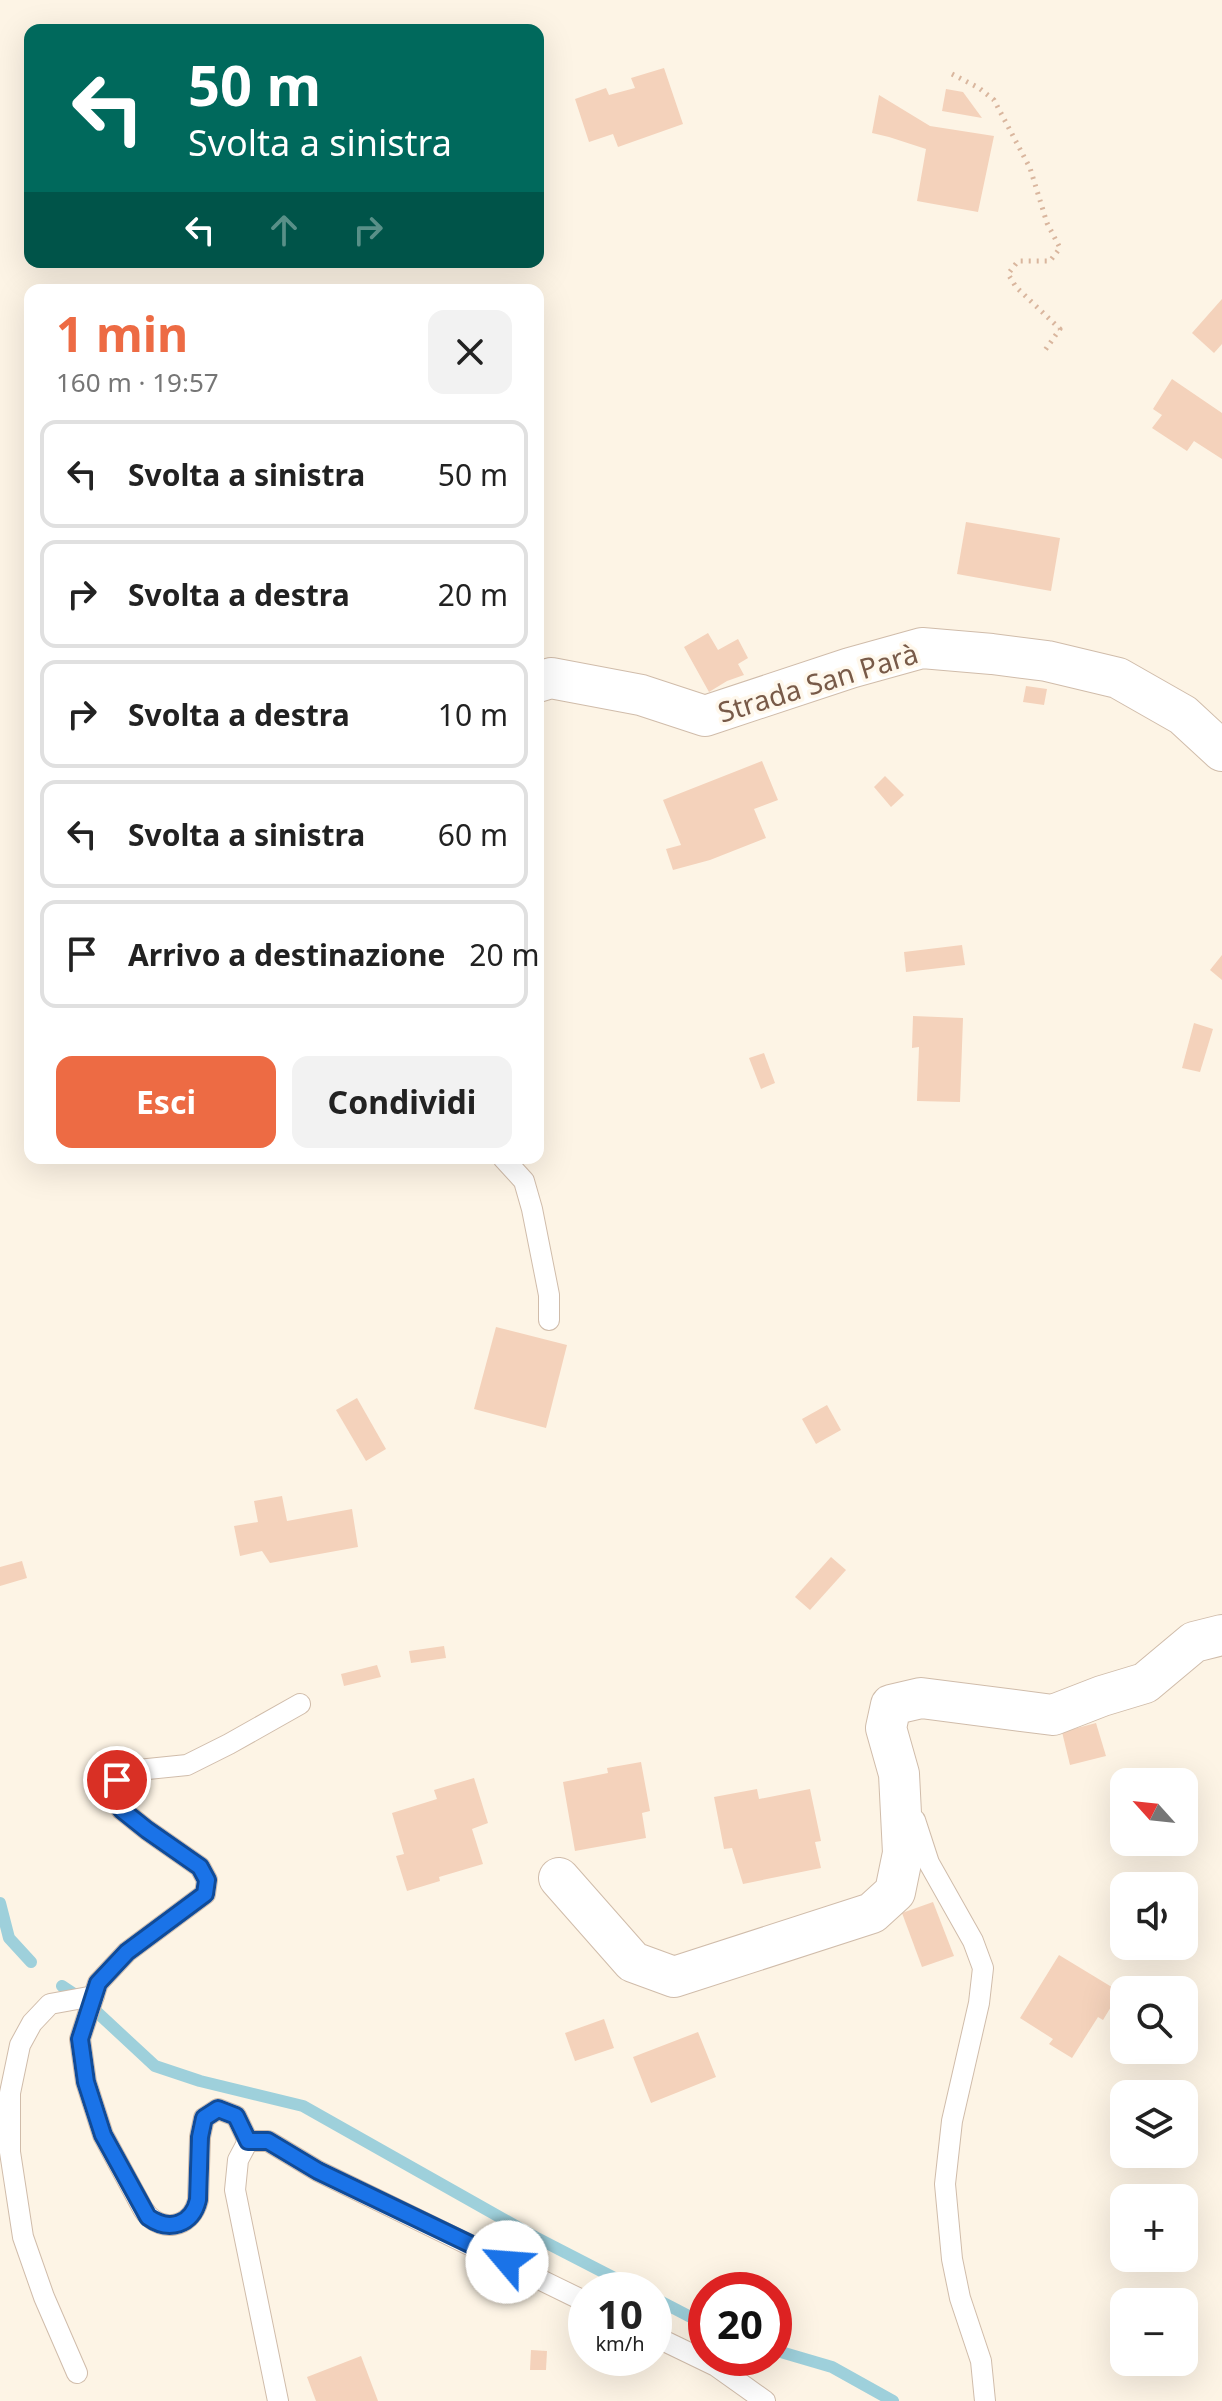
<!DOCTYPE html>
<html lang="it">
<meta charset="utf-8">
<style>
body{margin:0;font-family:"Noto Sans",sans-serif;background:#f2f2f2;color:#222;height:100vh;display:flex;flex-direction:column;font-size:30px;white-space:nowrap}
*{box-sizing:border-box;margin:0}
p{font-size:26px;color:#767676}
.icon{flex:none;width:44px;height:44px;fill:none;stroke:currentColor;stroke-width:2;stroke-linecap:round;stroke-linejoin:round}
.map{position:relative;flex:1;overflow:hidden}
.panel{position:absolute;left:24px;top:284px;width:520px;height:880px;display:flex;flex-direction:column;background:#fff;border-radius:16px;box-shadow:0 8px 32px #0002}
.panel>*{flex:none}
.hud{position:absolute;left:24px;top:24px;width:520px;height:244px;border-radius:16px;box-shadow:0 8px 32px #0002;background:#00695c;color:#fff;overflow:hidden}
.needle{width:52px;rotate:297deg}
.tools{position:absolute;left:1110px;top:1768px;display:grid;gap:16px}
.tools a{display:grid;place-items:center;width:88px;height:88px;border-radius:16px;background:#fff;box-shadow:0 8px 32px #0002;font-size:40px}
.speed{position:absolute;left:568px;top:2272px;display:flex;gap:16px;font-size:40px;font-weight:700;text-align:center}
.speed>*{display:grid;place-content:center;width:104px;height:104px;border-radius:50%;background:#fff;box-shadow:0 8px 32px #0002;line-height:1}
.speed small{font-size:20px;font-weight:400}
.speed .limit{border:12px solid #d22;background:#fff;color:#111}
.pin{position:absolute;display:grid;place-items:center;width:68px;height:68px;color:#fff;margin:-34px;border:4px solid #fff;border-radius:50%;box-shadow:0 2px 8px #0007}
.me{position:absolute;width:88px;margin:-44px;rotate:297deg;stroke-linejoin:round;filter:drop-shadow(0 0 6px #0008)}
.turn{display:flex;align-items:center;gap:28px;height:168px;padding:0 32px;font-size:36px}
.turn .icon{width:104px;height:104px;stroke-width:2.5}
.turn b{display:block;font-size:56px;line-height:68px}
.lanes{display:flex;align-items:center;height:76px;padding:0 32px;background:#0003;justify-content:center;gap:40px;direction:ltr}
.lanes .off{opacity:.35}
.round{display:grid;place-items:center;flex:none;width:84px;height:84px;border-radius:16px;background:#f2f2f2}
.summary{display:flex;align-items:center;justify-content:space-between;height:136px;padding:0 32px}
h1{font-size:48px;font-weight:700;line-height:60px;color:#ed6b44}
.primary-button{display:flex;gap:16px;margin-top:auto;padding:16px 32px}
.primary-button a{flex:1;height:92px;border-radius:16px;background:#ed6b44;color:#fff;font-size:32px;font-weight:700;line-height:92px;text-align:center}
.primary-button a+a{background:#f2f2f2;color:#222}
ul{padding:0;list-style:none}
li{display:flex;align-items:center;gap:24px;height:108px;margin:0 16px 12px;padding:0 16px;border:4px solid #e0e0e0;border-radius:16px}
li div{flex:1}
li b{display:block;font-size:30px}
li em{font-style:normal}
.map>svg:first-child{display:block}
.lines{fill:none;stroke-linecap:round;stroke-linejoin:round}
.stream{stroke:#9ed0db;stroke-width:12}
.building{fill:#f4d2bb}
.service-casing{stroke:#d0bcaa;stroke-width:22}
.minor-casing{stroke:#d0bcaa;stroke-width:42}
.path{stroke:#d9b69e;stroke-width:5;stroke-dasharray:2 6;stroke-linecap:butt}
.service{stroke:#fff;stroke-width:20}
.minor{stroke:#fff;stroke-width:40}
.route-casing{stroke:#114b97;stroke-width:20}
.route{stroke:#1a73e8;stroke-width:14}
.labels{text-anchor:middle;stroke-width:7;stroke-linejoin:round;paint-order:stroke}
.street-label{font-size:28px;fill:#785a48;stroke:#fff8ec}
</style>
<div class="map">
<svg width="1222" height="2401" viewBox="0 0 1222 2401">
<rect width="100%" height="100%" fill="#fdf4e5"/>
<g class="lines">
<g class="stream">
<polyline points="0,1903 9,1938 31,1962"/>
<polyline points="62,1986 86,2002 155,2066 200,2081 303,2106 535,2237 638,2290"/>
<polyline points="654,2298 706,2325"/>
<polyline points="774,2350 832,2367 893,2401"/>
</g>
</g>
<g class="building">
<polygon points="664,68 683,124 618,147 613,134 589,142 575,99 606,88 609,95 635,88 631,78"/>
<polygon points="946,89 963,92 982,118 942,111"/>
<polygon points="879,95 930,126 994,136 978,212 917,201 926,149 889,137 872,133"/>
<polygon points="1222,299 1222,344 1214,353 1192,333"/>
<polygon points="1172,379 1222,413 1222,459 1194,441 1187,451 1152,428 1162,415 1153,409"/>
<polygon points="966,522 1060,538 1051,591 957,574"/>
<polygon points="708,633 718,650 738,639 748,658 738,664 744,675 727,681 709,692 684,647"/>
<polygon points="1026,686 1047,689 1044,705 1023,702"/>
<polygon points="762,761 778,800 754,809 766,838 710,860 673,870 666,849 681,845 663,800"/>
<polygon points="885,776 904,795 891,807 874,787"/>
<polygon points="962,945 965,965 906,972 904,952"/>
<polygon points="1222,955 1222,980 1210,970"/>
<polygon points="913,1016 963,1018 960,1102 917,1101 919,1047 912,1048"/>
<polygon points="1194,1023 1213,1029 1200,1072 1182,1068"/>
<polygon points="764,1053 775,1083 761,1089 749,1058"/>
<polygon points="496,1327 567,1345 546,1428 474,1409"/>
<polygon points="357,1398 386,1449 366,1461 336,1410"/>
<polygon points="827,1405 841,1430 816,1444 802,1419"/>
<polygon points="282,1496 287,1521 352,1509 358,1547 270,1563 262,1551 240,1556 234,1526 258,1522 254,1501"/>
<polygon points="831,1557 846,1570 810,1610 795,1597"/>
<polygon points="22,1561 27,1578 0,1586 0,1567"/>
<polygon points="444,1646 446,1658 411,1663 409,1651"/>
<polygon points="377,1665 381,1677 344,1686 341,1674"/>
<polygon points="1096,1723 1106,1756 1070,1765 1062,1732"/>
<polygon points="641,1762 650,1811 642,1813 646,1838 575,1851 563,1782 608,1773 607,1768"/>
<polygon points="474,1778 488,1823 472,1829 483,1864 439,1877 440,1881 407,1891 396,1856 404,1854 392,1813 437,1799 434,1790"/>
<polygon points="757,1789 759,1799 810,1789 821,1841 815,1842 821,1868 743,1884 732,1848 724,1849 714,1797"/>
<polygon points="933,1902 954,1956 922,1967 902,1913"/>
<polygon points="1059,1955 1120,1992 1103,2020 1098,2017 1072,2058 1049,2044 1053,2039 1020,2018"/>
<polygon points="604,2019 614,2048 575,2061 565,2033"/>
<polygon points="698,2032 716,2077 651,2103 633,2057"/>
<polygon points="531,2350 547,2351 546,2370 530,2370"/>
<polygon points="361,2356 378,2401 316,2401 307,2377"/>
</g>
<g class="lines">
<defs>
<g id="service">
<polyline points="503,1158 524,1181 532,1209 549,1295 549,1320"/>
<polyline points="915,1820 929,1863 973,1941 983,1968 979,2003 952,2121 945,2184 952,2259 960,2298 981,2361 985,2401"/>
<path d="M248,2141L236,2116L218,2109L204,2118L200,2137L198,2200C191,2229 159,2234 143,2209L103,2135L86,2082L80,2039L98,1983L127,1952L205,1894L207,1880L200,1867L147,1830L122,1810L112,1796L117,1780L138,1770L187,1765L229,1744L300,1704"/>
<polyline points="654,2336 716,2366 765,2401"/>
<polyline points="77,2373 44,2297 23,2237 10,2152 10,2093 20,2045 32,2023 50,2004 94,1996"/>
<polyline points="278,2401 235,2190 238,2160 248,2141 268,2141 318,2171 586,2302"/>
</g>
<g id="minor">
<polyline points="538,682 551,678 641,695 705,716 850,668 922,648 992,654 1047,661 1118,678 1183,715 1222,751"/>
<polyline points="559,1878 633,1962 674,1977 872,1913 895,1892 903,1853 899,1774 886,1728 891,1705 921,1698 1053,1715 1102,1696 1145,1683 1194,1642 1222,1635"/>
</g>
</defs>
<use href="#service" class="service-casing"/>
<use href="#minor" class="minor-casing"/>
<polyline class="path" points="952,74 979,88 994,100 1030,168 1047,223 1060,248 1050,261 1018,261 1008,274 1016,287 1060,329 1043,353"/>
<use href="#service" class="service"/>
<use href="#minor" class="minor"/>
</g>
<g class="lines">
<defs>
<path id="route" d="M117,1780L112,1796L122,1810L147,1830L200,1867L207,1880L205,1894L127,1952L98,1983L80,2039L86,2082L103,2135L148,2217C169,2232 192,2225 198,2200L200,2137L204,2118L218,2109L236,2116L248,2141H268L318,2171L507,2262"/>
</defs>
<use href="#route" class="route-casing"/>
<use href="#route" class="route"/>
</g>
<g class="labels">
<g class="street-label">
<text transform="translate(818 683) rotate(-17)" y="10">Strada San Parà</text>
</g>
</g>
</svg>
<div class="tools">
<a><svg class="needle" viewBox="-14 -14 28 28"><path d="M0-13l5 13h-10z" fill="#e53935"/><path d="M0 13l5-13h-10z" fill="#767676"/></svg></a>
<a><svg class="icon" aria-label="sound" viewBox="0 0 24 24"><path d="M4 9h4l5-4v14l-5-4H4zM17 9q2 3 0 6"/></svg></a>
<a><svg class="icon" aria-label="search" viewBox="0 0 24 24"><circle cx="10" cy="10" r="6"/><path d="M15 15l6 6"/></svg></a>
<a><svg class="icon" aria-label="layers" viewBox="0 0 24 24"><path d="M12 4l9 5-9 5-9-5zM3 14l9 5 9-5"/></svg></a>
<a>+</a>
<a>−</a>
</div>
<div class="speed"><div>10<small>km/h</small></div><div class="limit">20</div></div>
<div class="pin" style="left:117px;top:1780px;background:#d93025"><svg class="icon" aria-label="arrive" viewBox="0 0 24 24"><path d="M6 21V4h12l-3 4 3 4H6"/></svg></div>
<svg class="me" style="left:507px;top:2262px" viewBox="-20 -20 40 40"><circle r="19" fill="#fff"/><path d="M0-13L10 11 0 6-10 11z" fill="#1a73e8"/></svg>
<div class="hud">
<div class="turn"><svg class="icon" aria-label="left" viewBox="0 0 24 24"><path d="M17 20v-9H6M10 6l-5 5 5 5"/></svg><div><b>50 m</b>Svolta a sinistra</div></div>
<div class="lanes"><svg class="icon" aria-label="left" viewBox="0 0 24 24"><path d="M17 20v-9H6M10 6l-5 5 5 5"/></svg><svg class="icon off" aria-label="ahead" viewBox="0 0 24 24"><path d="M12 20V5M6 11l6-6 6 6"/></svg><svg class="icon off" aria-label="right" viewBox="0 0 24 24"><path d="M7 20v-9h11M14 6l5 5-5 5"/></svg></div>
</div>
<section class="panel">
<div class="summary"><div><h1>1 min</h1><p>160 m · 19:57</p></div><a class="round"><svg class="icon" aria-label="close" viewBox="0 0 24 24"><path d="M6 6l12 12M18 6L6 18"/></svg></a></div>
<ul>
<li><svg class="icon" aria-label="left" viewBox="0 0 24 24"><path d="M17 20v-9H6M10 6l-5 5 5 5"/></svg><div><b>Svolta a sinistra</b></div><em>50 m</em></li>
<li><svg class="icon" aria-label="right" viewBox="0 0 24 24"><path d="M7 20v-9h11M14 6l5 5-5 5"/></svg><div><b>Svolta a destra</b></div><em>20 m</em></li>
<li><svg class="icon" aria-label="right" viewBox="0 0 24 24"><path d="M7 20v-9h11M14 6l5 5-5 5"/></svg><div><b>Svolta a destra</b></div><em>10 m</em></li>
<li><svg class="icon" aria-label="left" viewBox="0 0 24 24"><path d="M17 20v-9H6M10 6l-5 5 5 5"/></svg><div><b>Svolta a sinistra</b></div><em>60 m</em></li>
<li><svg class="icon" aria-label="arrive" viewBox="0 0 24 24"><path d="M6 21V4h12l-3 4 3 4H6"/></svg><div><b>Arrivo a destinazione</b></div><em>20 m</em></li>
</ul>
<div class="primary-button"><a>Esci</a><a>Condividi</a></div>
</section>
</div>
